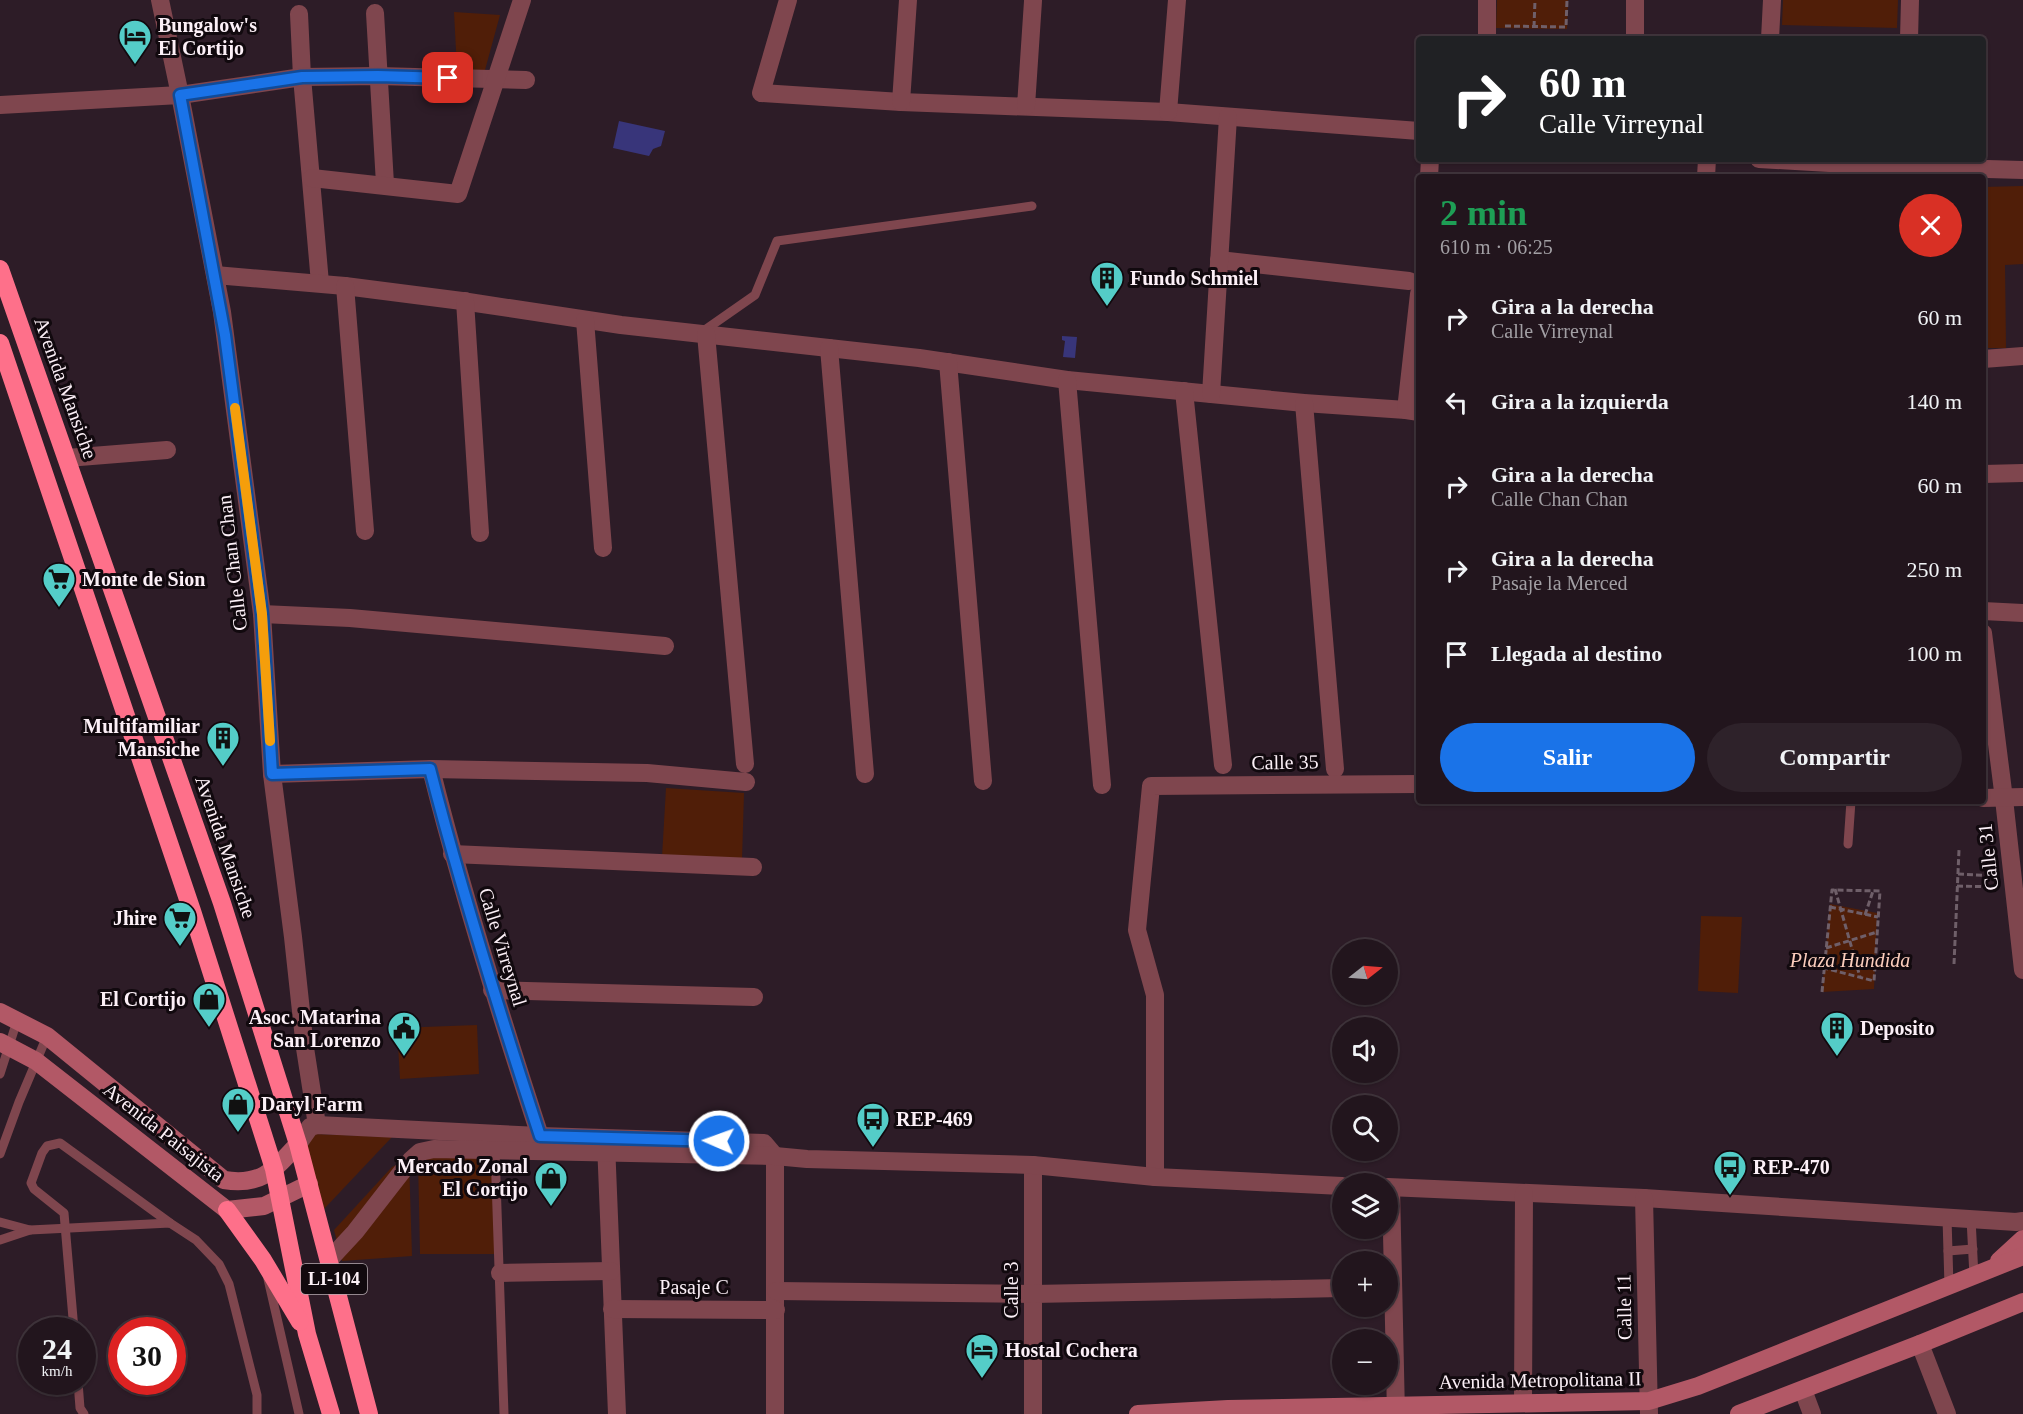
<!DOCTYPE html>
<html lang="es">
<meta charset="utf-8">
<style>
body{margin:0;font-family:"Times New Roman",serif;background:#2e222a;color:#f1f3f6;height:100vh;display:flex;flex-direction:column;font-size:22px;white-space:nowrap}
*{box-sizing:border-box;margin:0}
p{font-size:20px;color:#a29fa4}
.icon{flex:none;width:33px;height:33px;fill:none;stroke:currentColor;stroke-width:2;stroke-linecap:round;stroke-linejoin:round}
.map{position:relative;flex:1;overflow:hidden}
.panel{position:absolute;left:1416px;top:174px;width:570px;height:630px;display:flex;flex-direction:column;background:#22151d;border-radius:6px;box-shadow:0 2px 4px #0004,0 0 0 2px #3f343b}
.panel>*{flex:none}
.top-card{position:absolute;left:1416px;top:36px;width:570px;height:126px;border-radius:6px;box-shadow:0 2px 4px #0004,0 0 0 2px #3f343b;background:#202124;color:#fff;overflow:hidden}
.needle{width:39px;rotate:73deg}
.controls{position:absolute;left:1332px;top:939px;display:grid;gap:12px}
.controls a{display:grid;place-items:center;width:66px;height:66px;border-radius:50%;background:#22151d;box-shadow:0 2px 4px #0004,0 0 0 2px #3f343b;font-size:30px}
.speed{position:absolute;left:18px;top:1317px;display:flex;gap:12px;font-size:30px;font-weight:700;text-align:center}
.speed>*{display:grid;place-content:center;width:78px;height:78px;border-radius:50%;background:#22151d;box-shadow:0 2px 4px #0004,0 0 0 2px #3f343b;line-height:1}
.speed small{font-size:15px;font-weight:400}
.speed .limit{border:9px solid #d22;background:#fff;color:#111}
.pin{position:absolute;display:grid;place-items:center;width:51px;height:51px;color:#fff;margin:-26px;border-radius:12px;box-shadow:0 3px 9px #0006}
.me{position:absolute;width:66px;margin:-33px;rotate:272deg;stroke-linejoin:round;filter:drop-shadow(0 0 4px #0008)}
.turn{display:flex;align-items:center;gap:21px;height:126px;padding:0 24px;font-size:27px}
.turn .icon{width:78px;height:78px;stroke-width:2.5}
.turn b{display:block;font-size:42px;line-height:51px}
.round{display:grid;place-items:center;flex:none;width:63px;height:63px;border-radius:32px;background:#2e222a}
.overview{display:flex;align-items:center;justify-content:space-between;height:102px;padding:0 24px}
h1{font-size:36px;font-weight:800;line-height:45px;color:#1e9e55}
.action{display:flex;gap:12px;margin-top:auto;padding:12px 24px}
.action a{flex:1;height:69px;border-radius:36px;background:#1a73e8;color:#fff;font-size:24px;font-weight:800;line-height:69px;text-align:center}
.action a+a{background:#2e222a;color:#f1f3f6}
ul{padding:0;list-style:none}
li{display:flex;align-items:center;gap:18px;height:84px;padding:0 24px}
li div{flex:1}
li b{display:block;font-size:22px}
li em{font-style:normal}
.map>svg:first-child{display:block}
.green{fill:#501e08}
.water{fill:#38357a}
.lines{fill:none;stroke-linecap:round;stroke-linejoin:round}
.path{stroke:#6f5f69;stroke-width:3;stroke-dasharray:6 3;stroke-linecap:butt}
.lane{stroke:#7f464e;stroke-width:9}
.street{stroke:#7f464e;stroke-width:18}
.secondary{stroke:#b25866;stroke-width:18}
.highway{stroke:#fe708a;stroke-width:18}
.route-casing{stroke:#114b97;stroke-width:15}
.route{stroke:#1a73e8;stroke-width:10}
.slow{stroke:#f59e0b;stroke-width:10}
.labels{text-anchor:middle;stroke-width:6;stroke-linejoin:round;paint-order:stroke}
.shield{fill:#11090e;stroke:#b6abb1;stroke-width:1.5}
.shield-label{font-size:18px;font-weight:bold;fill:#fcf0f7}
.poi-label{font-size:20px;font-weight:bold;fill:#fcf0f7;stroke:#11090e;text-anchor:start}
.street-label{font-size:20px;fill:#fcf0f7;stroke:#11090e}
.park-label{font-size:20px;font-style:italic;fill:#fbcdbc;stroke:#11090e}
</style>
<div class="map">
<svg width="2023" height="1414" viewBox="0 0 2023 1414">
<rect width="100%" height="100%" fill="#2d1c27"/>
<g class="green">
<polygon points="1497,0 1568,0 1567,29 1496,28"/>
<polygon points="1783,0 1898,0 1897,28 1782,25"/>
<polygon points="454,12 500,15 485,70 457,70"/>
<polygon points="2023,186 2023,264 2005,265 2006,348 1983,348 1983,187"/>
<polygon points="666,788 744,793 742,860 662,857"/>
<polygon points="1830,904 1877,913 1874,989 1822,992"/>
<polygon points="1701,916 1742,917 1738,993 1698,991"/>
<polygon points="477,1025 479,1074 400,1079 397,1028"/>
<polygon points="314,1134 392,1137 324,1209 305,1145"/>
<polygon points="491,1157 497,1254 420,1254 418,1158"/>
<polygon points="409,1159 412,1256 342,1261 334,1230 392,1167"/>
</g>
<g class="water">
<polygon points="619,121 665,131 661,146 653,149 649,156 613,148"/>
<polygon points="1062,336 1077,337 1075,358 1063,357 1065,341 1062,340"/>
</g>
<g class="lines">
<g class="path">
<polyline points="1505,26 1566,27 1567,0"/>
<polyline points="1534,27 1535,0"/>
<polyline points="1958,874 1995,876"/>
<polyline points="1957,886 1997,887"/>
<polyline points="1835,889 1860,977"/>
<polyline points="1830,907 1878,917"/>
<polyline points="1865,915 1873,891"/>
<polyline points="1826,948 1877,932"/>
<polyline points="1954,964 1959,850"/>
<polyline points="1822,992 1832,890 1880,891 1874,981 1824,968"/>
</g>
<g class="lane">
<polyline points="702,332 755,295 777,241 1032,206"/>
<polyline points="1848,844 1851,801"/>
<polyline points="0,1074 17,1021"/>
<polyline points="495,1151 504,1414"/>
<polyline points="0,1154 19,1102 47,1036"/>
<polyline points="1947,1218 1949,1286"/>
<polyline points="1971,1219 1974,1276"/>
<polyline points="0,1222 30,1230"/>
<polyline points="0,1240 30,1230 170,1223 196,1240 219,1264 229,1284 257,1395 257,1414"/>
<polyline points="1948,1251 1973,1249"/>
<polyline points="268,1279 299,1414"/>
<polyline points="74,1330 64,1213 34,1189 31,1183 42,1153 47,1146 60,1143 170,1223"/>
<polyline points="78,1382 80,1408 84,1414"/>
</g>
<g class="street">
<polyline points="160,0 180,95 222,312 262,614 272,774 293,937 305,1048 317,1125"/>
<polyline points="788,0 761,93 901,102 1168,112 1419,131"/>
<polyline points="375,13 385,184"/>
<polyline points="299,14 302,77 320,283"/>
<polyline points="1487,39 1487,0"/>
<polyline points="1635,39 1635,0"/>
<polyline points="1770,39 1772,0"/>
<polyline points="1909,39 1910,0"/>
<polyline points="901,102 908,0"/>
<polyline points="0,105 180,95 302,77 378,76 526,80"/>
<polyline points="1026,106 1033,1"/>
<polyline points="1168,112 1177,0"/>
<polyline points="1759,159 1880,166 2023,170"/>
<polyline points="1429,177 1430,159"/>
<polyline points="1706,177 1707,159"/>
<polyline points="312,178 458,194 522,0"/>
<polyline points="1219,260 1409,281"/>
<polyline points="215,275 345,286 462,301 621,325 919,358 1067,380 1304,403 1406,410"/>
<polyline points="345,286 365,531"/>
<polyline points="1419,294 1406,410 1419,412"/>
<polyline points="465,301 480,533"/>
<polyline points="585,320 603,548"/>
<polyline points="706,334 745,764"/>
<polyline points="829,348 865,774"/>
<polyline points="1983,359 2023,356"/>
<polyline points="948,362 983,781"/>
<polyline points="1067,380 1102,785"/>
<polyline points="1184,391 1223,765"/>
<polyline points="1211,394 1228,117"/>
<polyline points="1304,403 1335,769"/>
<polyline points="67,458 167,450"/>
<polyline points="1983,474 2023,473"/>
<polyline points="1983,611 2023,613"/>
<polyline points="262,614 350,618 665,646"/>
<polyline points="1983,633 2004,799 2023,970"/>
<path d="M431,769C462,893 500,1014 540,1136"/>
<polyline points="272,774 431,769 647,773 746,782"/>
<polyline points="1983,798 2023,797"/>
<polyline points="452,854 753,867"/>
<polyline points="492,990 754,997"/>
<polyline points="606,1143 617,1414"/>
<polyline points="298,1144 310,1127 317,1125 540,1136 764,1143 775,1156 775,1414"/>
<polyline points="1033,1165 1033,1414"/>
<polyline points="1155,1177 1155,995 1137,930 1151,786 1419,784"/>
<polyline points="1388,1187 1644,1198 2016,1222 2023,1221"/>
<polyline points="1391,1188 1396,1414"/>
<polyline points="1644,1198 1649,1414"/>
<polyline points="329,1260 355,1232 411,1160 420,1152 434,1149 775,1156 807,1159 1033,1165 1155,1177 1342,1186"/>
<polyline points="500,1273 611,1271"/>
<polyline points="776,1291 1033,1294 1342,1288"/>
<polyline points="612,1309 776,1310"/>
<polyline points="1920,1344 1947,1414"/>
<polyline points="1803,1390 1812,1414"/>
<polyline points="1523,1403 1524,1193"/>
</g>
<g class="secondary">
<path d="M0,1012L47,1036L224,1180C262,1186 274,1170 298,1144"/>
<polyline points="0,1042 36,1061 227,1210 264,1206 309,1184"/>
<polyline points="1999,1261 2023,1239"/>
<polyline points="1138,1414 1228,1409 1649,1401 1698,1386 2023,1256"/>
<polyline points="1739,1414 1920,1344 2023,1302"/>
</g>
<g class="highway">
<polyline points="0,269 222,903 298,1144 369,1414"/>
<polyline points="0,343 192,911 274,1169 307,1334 331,1414"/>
<polyline points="227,1210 263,1260 300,1322"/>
</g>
</g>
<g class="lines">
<defs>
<path id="route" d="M448,78L378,76L302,77L180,95L225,335L262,614L272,774L430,769C462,893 500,1014 540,1136L719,1141"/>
</defs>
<use href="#route" class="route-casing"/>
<use href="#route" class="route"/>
<polyline class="slow" points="235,408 262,614 270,741"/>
</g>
<defs>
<symbol id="hotel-pin" viewBox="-11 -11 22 30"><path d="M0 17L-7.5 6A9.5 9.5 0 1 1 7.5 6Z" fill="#54cdc8" stroke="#11090e"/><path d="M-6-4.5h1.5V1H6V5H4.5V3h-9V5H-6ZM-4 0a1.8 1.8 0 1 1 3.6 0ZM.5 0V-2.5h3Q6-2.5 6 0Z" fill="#111"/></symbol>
<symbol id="building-pin" viewBox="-11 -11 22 30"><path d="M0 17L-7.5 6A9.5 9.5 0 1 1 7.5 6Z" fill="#54cdc8" stroke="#11090e"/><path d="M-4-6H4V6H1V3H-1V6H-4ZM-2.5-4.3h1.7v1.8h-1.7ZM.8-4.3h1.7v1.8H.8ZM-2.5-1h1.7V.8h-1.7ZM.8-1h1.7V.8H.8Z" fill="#111"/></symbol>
<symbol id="supermarket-pin" viewBox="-11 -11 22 30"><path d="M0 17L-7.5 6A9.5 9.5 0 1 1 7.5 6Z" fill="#54cdc8" stroke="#11090e"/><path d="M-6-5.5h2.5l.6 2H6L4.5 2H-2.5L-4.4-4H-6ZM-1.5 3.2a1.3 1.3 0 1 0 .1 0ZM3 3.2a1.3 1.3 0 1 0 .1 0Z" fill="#111"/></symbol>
<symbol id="shop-pin" viewBox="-11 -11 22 30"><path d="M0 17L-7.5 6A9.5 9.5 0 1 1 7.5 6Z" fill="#54cdc8" stroke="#11090e"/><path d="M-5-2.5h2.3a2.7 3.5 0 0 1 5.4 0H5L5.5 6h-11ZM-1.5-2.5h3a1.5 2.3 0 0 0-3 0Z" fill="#111"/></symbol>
<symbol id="civic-pin" viewBox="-11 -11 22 30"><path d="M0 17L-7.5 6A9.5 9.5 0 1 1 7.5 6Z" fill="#54cdc8" stroke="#11090e"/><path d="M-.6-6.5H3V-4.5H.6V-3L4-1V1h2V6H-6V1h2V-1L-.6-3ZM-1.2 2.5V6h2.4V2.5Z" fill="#111"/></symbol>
<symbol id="bus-pin" viewBox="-11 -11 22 30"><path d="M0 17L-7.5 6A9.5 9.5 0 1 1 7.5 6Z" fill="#54cdc8" stroke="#11090e"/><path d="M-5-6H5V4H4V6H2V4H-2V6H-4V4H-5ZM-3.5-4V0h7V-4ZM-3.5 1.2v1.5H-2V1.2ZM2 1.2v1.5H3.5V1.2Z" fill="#111"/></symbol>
</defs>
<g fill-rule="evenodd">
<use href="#hotel-pin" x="116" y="17" width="38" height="52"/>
<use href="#building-pin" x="1088" y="259" width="38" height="52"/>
<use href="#supermarket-pin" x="40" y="560" width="38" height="52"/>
<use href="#building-pin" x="204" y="719" width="38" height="52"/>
<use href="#supermarket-pin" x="161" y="899" width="38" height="52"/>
<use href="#shop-pin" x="190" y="980" width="38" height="52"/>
<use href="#civic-pin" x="385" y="1009" width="38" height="52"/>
<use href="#building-pin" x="1818" y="1009" width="38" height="52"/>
<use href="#shop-pin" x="219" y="1085" width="38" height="52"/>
<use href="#bus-pin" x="854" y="1100" width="38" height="52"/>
<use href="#bus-pin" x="1711" y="1148" width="38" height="52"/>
<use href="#shop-pin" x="532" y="1159" width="38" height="52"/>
<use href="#hotel-pin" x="963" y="1331" width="38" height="52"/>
</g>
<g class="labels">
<rect class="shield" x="301" y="1264" width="66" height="30" rx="4.5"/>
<g class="shield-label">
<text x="334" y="1285">LI-104</text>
</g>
<g class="poi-label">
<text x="158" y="32">Bungalow's<tspan x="158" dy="23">El Cortijo</tspan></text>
<text x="1130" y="285">Fundo Schmiel</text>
<text x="82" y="586">Monte de Sion</text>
<text x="200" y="733" text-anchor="end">Multifamiliar<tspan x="200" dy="23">Mansiche</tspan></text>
<text x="157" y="925" text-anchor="end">Jhire</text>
<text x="186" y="1006" text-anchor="end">El Cortijo</text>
<text x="381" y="1024" text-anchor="end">Asoc. Matarina<tspan x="381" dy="23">San Lorenzo</tspan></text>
<text x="1860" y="1035">Deposito</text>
<text x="261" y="1111">Daryl Farm</text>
<text x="896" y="1126">REP-469</text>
<text x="528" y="1173" text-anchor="end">Mercado Zonal<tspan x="528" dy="23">El Cortijo</tspan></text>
<text x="1753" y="1174">REP-470</text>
<text x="1005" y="1357">Hostal Cochera</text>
</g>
<g class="street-label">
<text transform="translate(66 388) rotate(70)" y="7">Avenida Mansiche</text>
<text transform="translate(232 563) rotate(-97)" y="7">Calle Chan Chan</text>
<text transform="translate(1285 762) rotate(-1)" y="7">Calle 35</text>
<text transform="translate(226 847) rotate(71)" y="7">Avenida Mansiche</text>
<text transform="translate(1988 857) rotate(-96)" y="7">Calle 31</text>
<text transform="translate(503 947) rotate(73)" y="7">Calle Virreynal</text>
<text transform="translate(164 1132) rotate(38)" y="7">Avenida Paisajista</text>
<text x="694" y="1294">Pasaje C</text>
<text transform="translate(1011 1290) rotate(-90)" y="7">Calle 3</text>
<text transform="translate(1624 1307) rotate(-91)" y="7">Calle 11</text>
<text transform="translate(1540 1380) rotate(-1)" y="7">Avenida Metropolitana II</text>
</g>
<g class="park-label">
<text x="1850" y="967">Plaza Hundida</text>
</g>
</g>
</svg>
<div class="controls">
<a><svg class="needle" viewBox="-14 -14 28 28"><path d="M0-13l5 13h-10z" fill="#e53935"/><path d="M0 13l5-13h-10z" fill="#a29fa4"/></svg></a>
<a><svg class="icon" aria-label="sound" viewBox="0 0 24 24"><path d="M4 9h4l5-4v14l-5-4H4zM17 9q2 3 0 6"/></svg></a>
<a><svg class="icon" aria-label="search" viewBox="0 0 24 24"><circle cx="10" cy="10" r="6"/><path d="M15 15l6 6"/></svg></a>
<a><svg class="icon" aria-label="layers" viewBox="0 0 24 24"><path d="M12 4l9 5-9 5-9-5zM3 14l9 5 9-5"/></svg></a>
<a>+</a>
<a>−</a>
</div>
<div class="speed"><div>24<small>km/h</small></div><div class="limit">30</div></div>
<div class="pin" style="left:448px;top:78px;background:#d93025"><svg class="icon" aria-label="arrive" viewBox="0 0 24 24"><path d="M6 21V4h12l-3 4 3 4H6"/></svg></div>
<svg class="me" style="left:719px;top:1141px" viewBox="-20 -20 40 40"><circle r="17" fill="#1a73e8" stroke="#fff" stroke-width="3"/><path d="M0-11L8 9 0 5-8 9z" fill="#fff"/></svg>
<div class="top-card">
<div class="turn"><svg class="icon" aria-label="right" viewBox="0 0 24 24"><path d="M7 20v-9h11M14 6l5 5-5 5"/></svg><div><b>60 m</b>Calle Virreynal</div></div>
</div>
<section class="panel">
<div class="overview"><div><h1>2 min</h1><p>610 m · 06:25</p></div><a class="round" style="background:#d93025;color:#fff"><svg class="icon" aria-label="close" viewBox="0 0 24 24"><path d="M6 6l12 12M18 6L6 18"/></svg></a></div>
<ul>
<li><svg class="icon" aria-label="right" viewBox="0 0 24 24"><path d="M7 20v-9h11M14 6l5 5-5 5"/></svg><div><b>Gira a la derecha</b><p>Calle Virreynal</p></div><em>60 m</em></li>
<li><svg class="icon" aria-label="left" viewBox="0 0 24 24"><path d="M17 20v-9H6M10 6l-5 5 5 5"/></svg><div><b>Gira a la izquierda</b></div><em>140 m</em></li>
<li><svg class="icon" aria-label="right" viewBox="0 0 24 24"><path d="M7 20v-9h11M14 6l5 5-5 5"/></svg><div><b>Gira a la derecha</b><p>Calle Chan Chan</p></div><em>60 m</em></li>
<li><svg class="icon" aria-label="right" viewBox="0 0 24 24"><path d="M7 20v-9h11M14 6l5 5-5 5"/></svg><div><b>Gira a la derecha</b><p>Pasaje la Merced</p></div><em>250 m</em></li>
<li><svg class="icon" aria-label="arrive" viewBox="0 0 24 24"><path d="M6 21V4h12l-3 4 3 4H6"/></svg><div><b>Llegada al destino</b></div><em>100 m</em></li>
</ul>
<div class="action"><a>Salir</a><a>Compartir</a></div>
</section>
</div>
